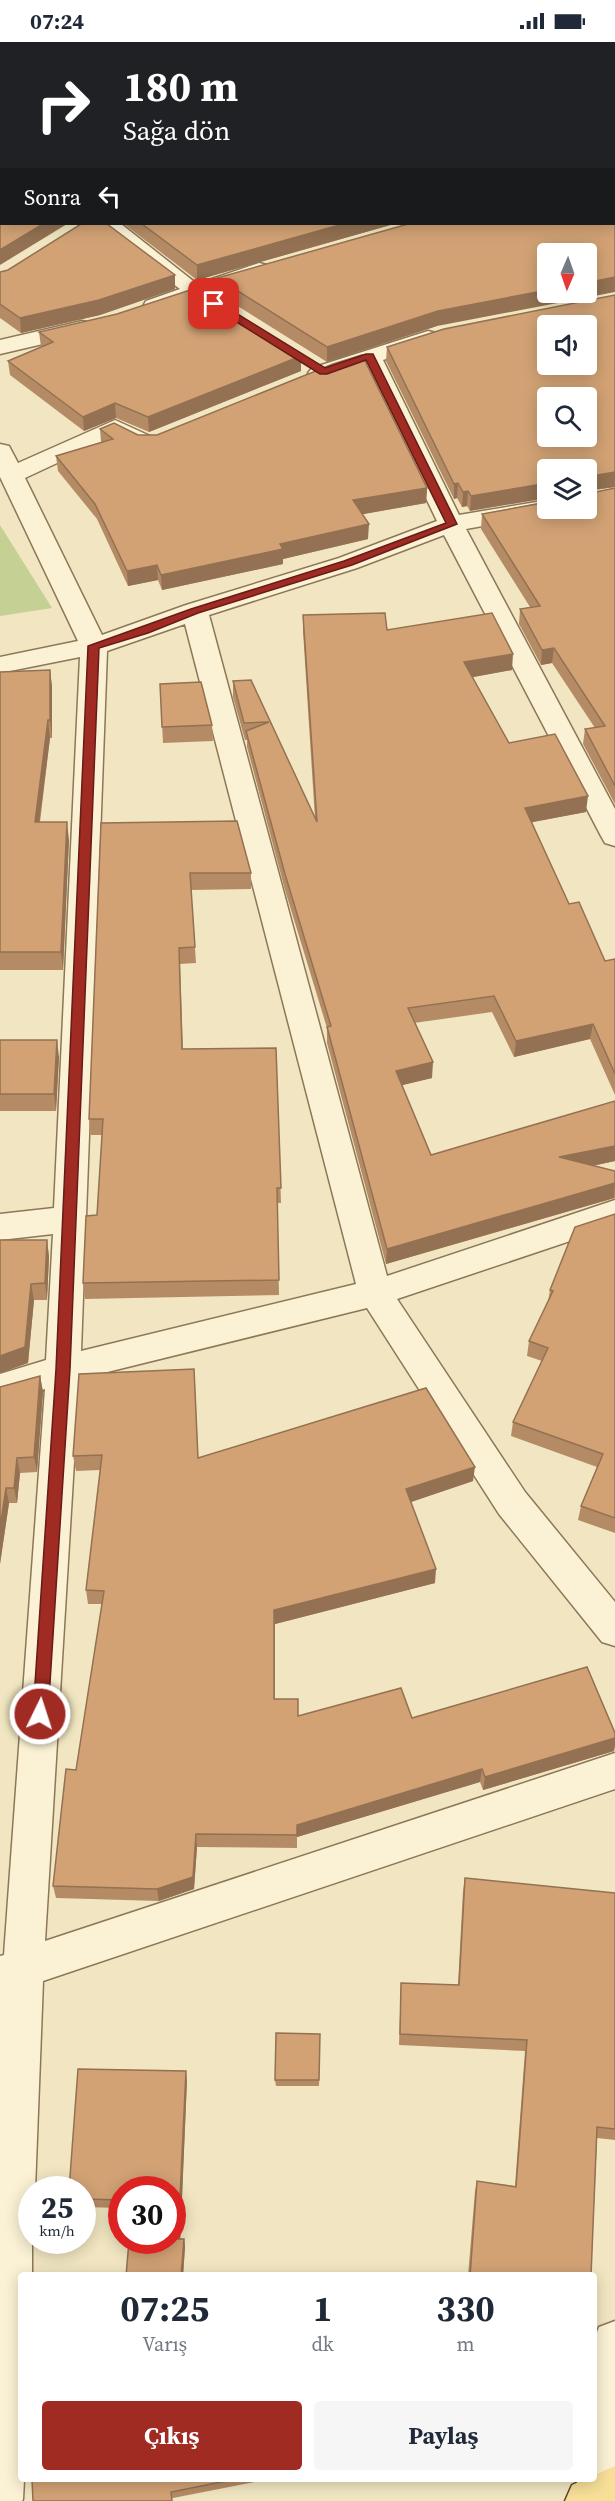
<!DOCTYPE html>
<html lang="tr">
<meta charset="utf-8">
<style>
body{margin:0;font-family:"Source Serif 4",serif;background:#f6f6f7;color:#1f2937;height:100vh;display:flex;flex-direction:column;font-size:22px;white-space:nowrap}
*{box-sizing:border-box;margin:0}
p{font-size:20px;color:#747a83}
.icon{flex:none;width:33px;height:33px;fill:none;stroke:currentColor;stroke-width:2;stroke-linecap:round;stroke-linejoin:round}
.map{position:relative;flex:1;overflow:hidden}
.side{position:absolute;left:18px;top:2230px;width:579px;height:210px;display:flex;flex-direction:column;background:#fff;border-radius:6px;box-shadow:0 3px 15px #0003}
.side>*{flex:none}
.banner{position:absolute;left:0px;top:0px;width:615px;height:183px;box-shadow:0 3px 15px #0003;background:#202124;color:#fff;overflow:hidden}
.needle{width:39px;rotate:182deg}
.controls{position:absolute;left:537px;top:201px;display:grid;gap:12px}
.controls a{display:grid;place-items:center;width:60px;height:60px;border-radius:6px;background:#fff;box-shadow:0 3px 15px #0003;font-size:30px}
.speed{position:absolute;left:18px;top:2134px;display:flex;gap:12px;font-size:30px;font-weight:700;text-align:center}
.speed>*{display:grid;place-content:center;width:78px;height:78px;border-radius:50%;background:#fff;box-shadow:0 3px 15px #0003;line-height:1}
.speed small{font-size:15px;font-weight:400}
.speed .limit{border:9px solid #d22;background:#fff;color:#111}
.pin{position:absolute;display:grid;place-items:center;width:51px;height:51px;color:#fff;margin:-26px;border-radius:12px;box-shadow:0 3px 9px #0006}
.me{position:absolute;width:66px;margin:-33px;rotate:4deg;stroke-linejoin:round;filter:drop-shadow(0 0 4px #0008)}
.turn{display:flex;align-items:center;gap:21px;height:126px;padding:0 24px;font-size:27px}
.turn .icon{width:78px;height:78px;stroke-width:2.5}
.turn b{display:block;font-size:42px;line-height:51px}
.then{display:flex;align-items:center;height:57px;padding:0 24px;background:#0003;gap:12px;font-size:22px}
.eta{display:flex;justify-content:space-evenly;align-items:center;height:102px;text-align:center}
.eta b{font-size:36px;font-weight:700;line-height:42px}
.button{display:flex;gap:12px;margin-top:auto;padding:12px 24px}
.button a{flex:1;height:69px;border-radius:6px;background:#9f2b23;color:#fff;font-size:24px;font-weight:700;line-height:69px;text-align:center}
.button a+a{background:#f6f6f7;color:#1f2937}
.status{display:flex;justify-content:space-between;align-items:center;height:42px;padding:0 30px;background:#fff;direction:ltr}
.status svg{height:16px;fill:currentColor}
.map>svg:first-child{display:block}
.green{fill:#c5d095}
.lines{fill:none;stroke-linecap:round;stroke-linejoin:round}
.minor-casing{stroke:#8c7757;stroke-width:3}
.major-casing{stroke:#59442c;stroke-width:3}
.minor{fill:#fbf2d5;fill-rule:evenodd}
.major{fill:#f7df97;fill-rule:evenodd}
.wall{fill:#b58b65}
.shaded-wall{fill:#937152}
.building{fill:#d2a275;stroke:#937152;stroke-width:1.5;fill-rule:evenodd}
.route{fill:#9f2b23;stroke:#671c17;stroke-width:1.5}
</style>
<div class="status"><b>07:24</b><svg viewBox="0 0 49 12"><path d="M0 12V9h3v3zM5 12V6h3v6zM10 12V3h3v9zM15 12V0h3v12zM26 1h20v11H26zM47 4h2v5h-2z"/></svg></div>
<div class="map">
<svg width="615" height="2459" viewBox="0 0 615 2459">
<rect width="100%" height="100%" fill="#f1e6c1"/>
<polygon class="green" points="0,483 52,566 0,574"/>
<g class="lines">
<defs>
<g id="minor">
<rect x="614" y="19" width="1" height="12"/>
<polygon points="98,182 121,182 197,242 259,221 267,223 270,228 267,233 162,269 154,271 146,269 143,264 146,259 180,247 100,187"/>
<polygon points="82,279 90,281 93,286 90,291 0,312 0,298"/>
<path d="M428,289L436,291L439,296L436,301L383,318L459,473L548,458V466H559L557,470L548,472L466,487L615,767V804L605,801L601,794L444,493L357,526L209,573L387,1234L615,1158V1184L397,1257L525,1450L615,1560V1604L602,1600L499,1472L367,1266L79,1337L45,1899L615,1711V1747L43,1939L35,2148H32V2234H21V2438H24L23,2457L22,2459H0V1914L4,1913L45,1347L0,1360V1332L46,1318L53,1192L0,1198V1172L54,1166L80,615L0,631V615L78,599L0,435V402L9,404L18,421L115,378L150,394L154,399L150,404L142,406L134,404L115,394L25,436L102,593L186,563L339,516L437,479L363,325L320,338L312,336L308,331L312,326ZM185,582L356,1242L81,1309L107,609Z"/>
<polygon points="615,2279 615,2459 577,2459 577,2438 594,2438 594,2298 599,2285"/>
</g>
<polygon id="major" points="615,2424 615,2459 565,2459 572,2443 583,2438 594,2438 594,2433"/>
</defs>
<use href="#minor" class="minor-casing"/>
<use href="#major" class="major-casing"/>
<use href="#minor" class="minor"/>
<use href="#major" class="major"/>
</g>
<g class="wall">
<polygon points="0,53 2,53 2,74 0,72"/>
<polygon points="124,182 394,182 197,238"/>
<polygon points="0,230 175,247 100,273 21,291 0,276"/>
<polygon points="217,236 437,284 327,320 217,251"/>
<polygon points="615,253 615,445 586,449 586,428 470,469 467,464 462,465 457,456 454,457 386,319 387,305"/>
<polygon points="39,290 301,314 301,329 149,390 116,376 84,389 10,333 8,319 41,305"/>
<polygon points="100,387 138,393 427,446 426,461 362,472 368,497 283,517 283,522 162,548 158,538 128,544 97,477 58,429 56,414 101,400"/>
<polygon points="615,446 615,762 583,702 585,687 595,686 552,621 541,623 519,582 520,567 530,565 481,487 482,472"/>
<polygon points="303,573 387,588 512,628 472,635 509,701 586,770 531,780 569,862 605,919 615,917 615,1053 590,997 514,1015 492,970 414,981 432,1036 401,1043 431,1113 615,1059 615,1119 593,1124 615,1129 615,1156 386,1222 327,1001 327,986 285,848 247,705 247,698 245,698 233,655 233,639 251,638 315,777 303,589"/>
<polygon points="50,628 52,645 52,696 50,696 40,780 69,798 63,928 0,928 0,630"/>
<polygon points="160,642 212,683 213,699 163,701"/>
<polygon points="101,781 251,831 251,847 191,848 196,921 180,922 183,1007 276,1006 281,1161 277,1161 279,1253 85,1257 83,1241 97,1173 102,1093 91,1093 89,1077"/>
<polygon points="0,998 59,1015 56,1069 0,1069"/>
<polygon points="615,1172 615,1491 578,1478 581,1464 597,1425 511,1394 513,1380 542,1319 527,1314 529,1299 548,1260 550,1248"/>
<polygon points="0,1198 47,1198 49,1215 47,1258 34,1258 28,1321 0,1331"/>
<polygon points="40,1334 43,1350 37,1430 20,1431 17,1461 9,1461 0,1522 0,1345"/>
<polygon points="195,1342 198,1416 473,1439 411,1460 435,1541 275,1582 275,1657 298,1674 412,1676 615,1691 615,1703 614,1709 483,1748 480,1740 297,1795 297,1806 197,1805 194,1847 159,1859 56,1856 53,1844 76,1728 102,1562 88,1562 86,1548 100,1428 76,1429 73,1414"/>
<polygon points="465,1836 615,1851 615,2098 597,2096 591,2234 468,2234 475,2149 477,2139 515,2144 525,2009 399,2003 401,1941 458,1943 463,1849"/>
<polygon points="320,1992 319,2044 276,2044 275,2038"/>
<polygon points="187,2038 180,2197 184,2197 185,2205 183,2234 172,2148 122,2148 122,2166 82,2165 82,2148"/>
<polygon points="32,2438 265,2438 173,2456"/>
</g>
<g class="shaded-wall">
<polygon points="43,182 67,182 0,223 0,208"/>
<polygon points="343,182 394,182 197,238 197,223"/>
<polygon points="175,233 175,247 100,273 21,291 20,276"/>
<polygon points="615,235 615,250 437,284 327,320 327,305 438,269 548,248 548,250 586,250 586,241"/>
<polygon points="301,314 301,329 149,390 148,375"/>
<polygon points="115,361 116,376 84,389 83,375"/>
<polygon points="615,430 615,445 586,449 586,435"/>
<polygon points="458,441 457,456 454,457 454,442"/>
<polygon points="548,441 548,456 470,469 471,454"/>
<polygon points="427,446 426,461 353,474 353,458"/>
<polygon points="468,449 467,464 462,465 463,450"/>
<polygon points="369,482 368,497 283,517 283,522 162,548 161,533 280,502"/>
<polygon points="157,523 158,538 128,544 127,529"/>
<polygon points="554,606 552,621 541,623 542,608"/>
<polygon points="513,612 512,628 463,637 464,620"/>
<polygon points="50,628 52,645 52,696 50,678"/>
<polygon points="48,678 50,696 37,798 35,780"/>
<polygon points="588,754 586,770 523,782 525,766"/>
<polygon points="67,780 69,798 63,928 61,910"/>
<polygon points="593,982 590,997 514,1015 516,999"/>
<polygon points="57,998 59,1015 56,1069 54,1052"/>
<polygon points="433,1020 432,1036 395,1045 396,1029"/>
<polygon points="615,1104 615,1119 557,1131 559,1115"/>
<polygon points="615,1141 614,1156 386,1222 387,1207"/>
<polygon points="47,1198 49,1215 47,1258 45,1241"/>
<polygon points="31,1242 34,1258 28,1321 0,1331 0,1314"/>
<polygon points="40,1334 43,1350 37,1430 34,1415"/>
<polygon points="17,1416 20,1431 17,1461 14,1446"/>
<polygon points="475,1425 473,1439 405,1462 406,1447"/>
<polygon points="6,1446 9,1461 0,1522 0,1486"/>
<polygon points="436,1527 435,1541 275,1582 274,1568"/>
<polygon points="615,1696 615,1703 614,1709 483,1748 485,1735"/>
<polygon points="482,1727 480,1740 297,1795 297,1806 297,1783"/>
<polygon points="196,1792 197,1805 194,1847 159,1859 157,1847"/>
<polygon points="186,2029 187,2038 180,2205 178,2197"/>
<polygon points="184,2197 185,2205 183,2234 181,2234"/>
</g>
<g class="building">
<polygon points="166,0 205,0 206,1 218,0 615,0 615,4 614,7 614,2 149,2"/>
<polygon points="0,53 2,53 2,61 0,60"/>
<polygon points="614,81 615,81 615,235 586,241 586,212 548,212 548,248 438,269 327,305 217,236 408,182 614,182"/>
<polygon points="2,87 2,182 43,182 0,208 0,88"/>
<polygon points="81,182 107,182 175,233 99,258 20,276 0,262 0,230 8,228"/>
<polygon points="142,182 343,182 197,223"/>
<polygon points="193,247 301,314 148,375 115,361 83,375 8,319 53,300 39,290 117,272"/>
<path d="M615,253V430L586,435V428H548V441L471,454L468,449L463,450L458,441L454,442L387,305L444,287ZM548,284H586V322H548ZM548,356H586V394H548Z"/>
<polygon points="362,313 427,446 353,458 369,482 280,502 283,507 161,533 157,523 127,529 95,462 56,414 113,397 100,387 114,381 138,393 157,393 333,322"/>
<polygon points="615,446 615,744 585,687 605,684 554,606 542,608 520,567 540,564 482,472 548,460 548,466 586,466 586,452"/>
<polygon points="385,571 387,588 492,571 513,612 464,620 509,701 555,692 588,754 525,766 569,862 579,860 605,919 615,917 615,1032 593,982 516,999 494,954 408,966 433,1020 396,1029 431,1113 615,1059 615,1104 559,1115 615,1129 615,1141 387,1207 327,985 331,984 285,832 246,689 269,680 244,681 233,639 251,638 317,780 303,573"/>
<polygon points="50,628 50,678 48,678 35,780 67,780 61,910 0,910 0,630"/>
<polygon points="201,640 212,683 162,685 160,642"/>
<polygon points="237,779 251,831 190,831 195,905 179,906 182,1007 276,1006 281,1146 277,1146 279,1238 83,1241 86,1174 97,1173 103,1077 89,1077 101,781"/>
<polygon points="0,998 57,998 54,1052 0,1052"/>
<polygon points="615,1172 615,1476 581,1464 603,1412 513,1380 548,1306 529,1299 553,1249 550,1248 575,1185"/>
<polygon points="0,1198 47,1198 45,1241 31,1242 25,1305 0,1314"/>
<polygon points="194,1327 198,1416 426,1346 475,1425 406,1447 436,1527 274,1568 274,1657 298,1657 298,1674 401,1646 412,1676 587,1625 615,1691 615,1696 485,1735 482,1727 297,1783 297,1793 196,1792 193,1835 157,1847 53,1844 66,1727 76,1728 104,1549 86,1548 102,1413 73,1414 79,1332"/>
<polygon points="40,1334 34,1415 17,1416 14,1446 6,1446 0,1486 0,1345"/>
<polygon points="465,1836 615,1851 615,2087 597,2085 591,2234 470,2234 477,2139 516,2145 527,1998 400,1992 401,1941 459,1943"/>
<polygon points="276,1991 320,1992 319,2038 275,2038"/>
<polygon points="78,2027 186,2029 178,2197 184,2197 181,2234 126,2234 129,2199 172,2199 172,2148 122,2148 122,2158 82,2157 82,2148 69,2148"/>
<polygon points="32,2438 231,2438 171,2450 172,2459 33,2459"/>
</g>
<polygon class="route" points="211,260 218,260 325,326 366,312 373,312 457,482 352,523 198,571 148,591 99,606 70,1327 48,1672 46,1678 40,1680 35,1678 33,1672 56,1327 88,604 191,567 344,519 446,481 366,318 327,332 320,332 211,264"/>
</svg>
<div class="controls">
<a><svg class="needle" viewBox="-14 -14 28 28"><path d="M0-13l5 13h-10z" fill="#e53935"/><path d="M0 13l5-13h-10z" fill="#747a83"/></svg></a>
<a><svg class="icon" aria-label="sound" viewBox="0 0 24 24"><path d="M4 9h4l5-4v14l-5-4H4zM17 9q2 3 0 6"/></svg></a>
<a><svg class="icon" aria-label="search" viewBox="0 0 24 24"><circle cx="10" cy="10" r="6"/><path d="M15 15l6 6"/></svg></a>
<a><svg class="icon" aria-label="layers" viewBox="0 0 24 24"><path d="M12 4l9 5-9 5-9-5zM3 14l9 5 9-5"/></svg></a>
</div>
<div class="speed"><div>25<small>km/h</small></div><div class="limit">30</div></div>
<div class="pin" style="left:214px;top:262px;background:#d93025"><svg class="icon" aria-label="arrive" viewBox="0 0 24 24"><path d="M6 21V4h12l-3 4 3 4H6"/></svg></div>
<svg class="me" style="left:40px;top:1672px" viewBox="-20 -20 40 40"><circle r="17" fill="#9f2b23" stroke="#fff" stroke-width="3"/><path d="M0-11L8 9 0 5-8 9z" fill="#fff"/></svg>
<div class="banner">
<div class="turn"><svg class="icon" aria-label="right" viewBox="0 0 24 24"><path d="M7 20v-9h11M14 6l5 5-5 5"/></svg><div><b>180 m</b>Sağa dön</div></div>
<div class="then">Sonra<svg class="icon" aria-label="left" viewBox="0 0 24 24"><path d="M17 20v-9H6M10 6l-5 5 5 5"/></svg></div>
</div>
<section class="side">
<div class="eta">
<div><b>07:25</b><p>Varış</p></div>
<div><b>1</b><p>dk</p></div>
<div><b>330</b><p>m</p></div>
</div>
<div class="button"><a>Çıkış</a><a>Paylaş</a></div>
</section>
</div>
